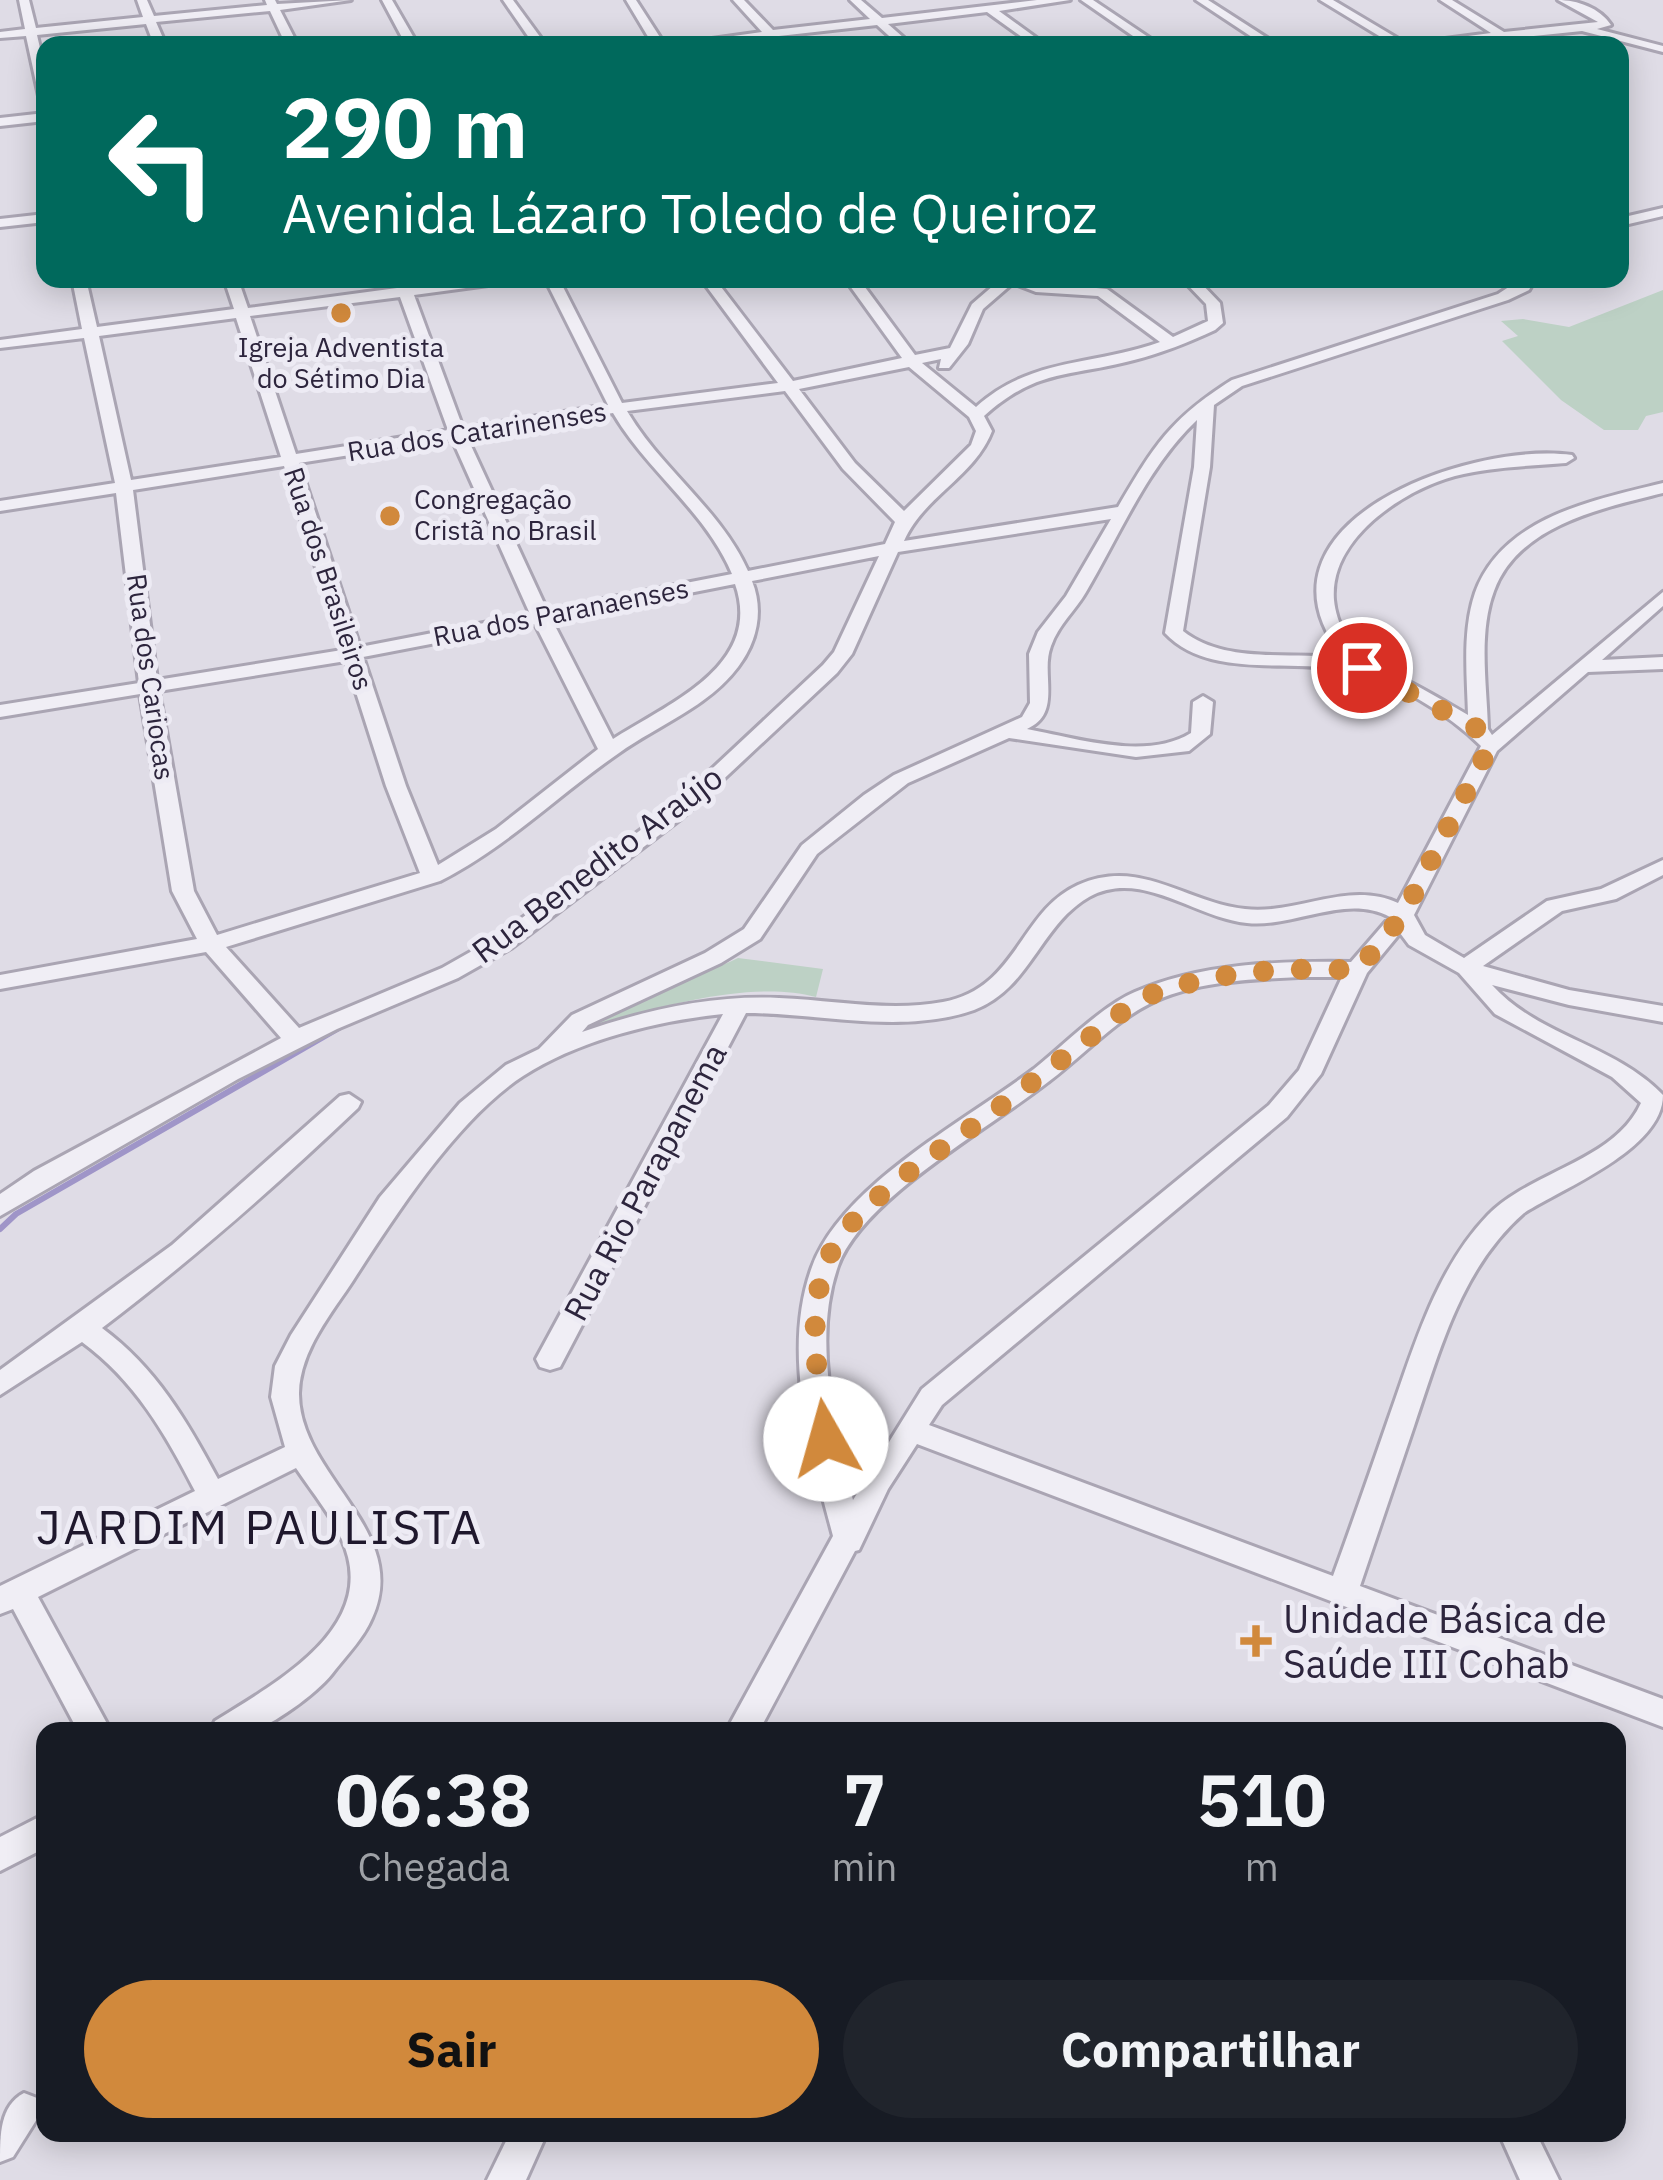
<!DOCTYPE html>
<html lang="pt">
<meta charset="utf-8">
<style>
body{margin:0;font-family:"IBM Plex Sans",sans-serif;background:#20242c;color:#f1f3f6;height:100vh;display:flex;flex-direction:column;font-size:45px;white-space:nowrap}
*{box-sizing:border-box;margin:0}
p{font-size:39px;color:#9ea1a6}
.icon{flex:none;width:66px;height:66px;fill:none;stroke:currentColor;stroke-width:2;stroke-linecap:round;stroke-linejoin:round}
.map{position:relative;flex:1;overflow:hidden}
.details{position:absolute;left:36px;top:1722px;width:1590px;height:420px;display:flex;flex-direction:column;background:#171b24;border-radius:24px;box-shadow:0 6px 30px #0003}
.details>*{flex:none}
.guide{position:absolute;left:36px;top:36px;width:1593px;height:252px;border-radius:24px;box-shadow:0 6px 30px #0003;background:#00695c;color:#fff;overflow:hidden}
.pin{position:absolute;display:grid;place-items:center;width:102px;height:102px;color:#fff;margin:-51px;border:6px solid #fff;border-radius:50%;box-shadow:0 3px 12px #0007}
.me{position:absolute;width:132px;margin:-66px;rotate:353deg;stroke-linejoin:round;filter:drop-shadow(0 0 9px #0008)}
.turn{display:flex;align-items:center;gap:42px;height:252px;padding:0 48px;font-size:54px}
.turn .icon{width:156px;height:156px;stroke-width:2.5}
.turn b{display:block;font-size:84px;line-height:102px}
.eta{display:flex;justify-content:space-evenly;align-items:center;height:204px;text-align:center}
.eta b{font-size:72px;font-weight:700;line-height:84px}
.primary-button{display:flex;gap:24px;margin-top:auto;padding:24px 48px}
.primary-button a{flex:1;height:138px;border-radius:72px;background:#d1893c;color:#111;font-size:48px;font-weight:700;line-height:138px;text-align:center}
.primary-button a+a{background:#20242c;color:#f1f3f6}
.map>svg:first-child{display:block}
.green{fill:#bdd1c5}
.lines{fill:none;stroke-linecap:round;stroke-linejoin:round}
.stream{stroke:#9f95c8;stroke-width:6}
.minor-casing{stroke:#aaa5b3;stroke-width:6}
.minor{fill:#f0eef5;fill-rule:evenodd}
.route{stroke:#d1893c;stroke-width:21;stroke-dasharray:0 37.8}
.poi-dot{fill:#d1893c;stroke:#edebf4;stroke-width:4.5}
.labels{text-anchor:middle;stroke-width:10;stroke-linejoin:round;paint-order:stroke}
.far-poi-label{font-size:27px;fill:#2d253d;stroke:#edebf4}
.far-street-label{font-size:27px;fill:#2d253d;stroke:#edebf4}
.street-label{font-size:33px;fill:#2d253d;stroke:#edebf4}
.near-poi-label{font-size:39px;fill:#2d253d;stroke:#edebf4;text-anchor:start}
.near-quarter-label{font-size:48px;letter-spacing:3px;fill:#1f182d;stroke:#edebf4}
</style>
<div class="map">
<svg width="1663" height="2180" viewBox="0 0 1663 2180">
<rect width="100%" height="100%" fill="#dfdce6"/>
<g class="green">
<polygon points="1663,290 1663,412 1646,416 1638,430 1604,430 1561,400 1502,341 1518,336 1501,321 1523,319 1569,327"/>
<path d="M738,958L823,969L816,997C749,979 649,1009 587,1029C621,997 691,981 738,958Z"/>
</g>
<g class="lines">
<polyline class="stream" points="0,1229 16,1214 339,1028"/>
<defs>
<g id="minor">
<polygon points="19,0 29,0 36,28 143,17 137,0 147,0 154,16 267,5 265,0 275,0 277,4 351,0 280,10 298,45 286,45 270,11 156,22 166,45 154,45 146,24 37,35 45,70 45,100 39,96 26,36 0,38 0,32 25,29"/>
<polygon points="382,0 392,0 418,45 406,45"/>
<polygon points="503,0 513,0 546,45 534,45"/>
<polygon points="626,0 636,0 665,45 653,45"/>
<polygon points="733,0 744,0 773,30 870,19 850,0 861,0 882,18 1037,0 1070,0 999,11 1046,45 1033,45 987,12 888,24 912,45 899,45 877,25 779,36 784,42 779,45 768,38 669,45 762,32"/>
<polygon points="1081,0 1093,0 1160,45 1146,45"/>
<polygon points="1196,0 1208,0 1278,45 1264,45"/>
<path d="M1320,0H1333L1407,44L1491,33L1440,0H1452L1504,32L1598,22L1558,0C1577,0 1600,8 1611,25L1597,29L1663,46V52L1582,31L1445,45H1394Z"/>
<polygon points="45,113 45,121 0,126 0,118"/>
<polygon points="1663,208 1663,216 1620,226 1620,218"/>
<polygon points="45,214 45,222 0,227 0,219"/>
<path d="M72,279H86L97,327L234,309L224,279H238L248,308L397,288L394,279H408L411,287L470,279H510L503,283L414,295L463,428L608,405L545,279H559L622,403L778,383L701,279H715L793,381L902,358L845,279H859L915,355L950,348L972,304L1001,279L1107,289L1173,337L1208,321L1206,304L1182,279H1197L1220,303L1223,323L1215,330C1189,342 1162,353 1134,360C1071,377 1037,368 984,416L992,431C975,476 923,497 904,541L1118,507C1154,446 1170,419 1232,380L1498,294L1521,279H1535L1529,290L1508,300L1242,386L1214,405L1210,467L1183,631C1226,665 1293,651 1344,658C1237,525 1468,441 1572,455L1574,458L1566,463C1529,466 1491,467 1455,476C1403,490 1329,539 1334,600C1336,622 1350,651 1369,664C1378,671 1393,673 1403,679C1426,690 1447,703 1468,715C1467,676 1462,631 1475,593C1502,517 1594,500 1663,483V493C1603,508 1518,525 1494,591C1478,633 1487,685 1488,729L1492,735L1663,592V606L1602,660L1663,657V669L1588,672L1497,751L1414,915L1425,935L1464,958L1547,901L1601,889L1663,860V875L1616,899L1562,911L1483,966L1569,990L1663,1006V1022L1569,1005L1492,985C1539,1037 1614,1044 1663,1095C1663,1149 1563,1188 1524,1213C1461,1268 1440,1350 1414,1426C1396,1479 1378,1533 1360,1586L1663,1699V1727L917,1444L888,1489L859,1550L855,1551L759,1731H726L833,1536C811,1453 781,1351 812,1267C842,1185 965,1121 1034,1069C1063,1046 1102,1006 1135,992C1202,963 1280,961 1351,962L1390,917C1346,893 1294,928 1247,923C1195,918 1141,868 1089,897C1040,925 1030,989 974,1010C902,1035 820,1013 746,1013L560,1367L550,1370L540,1367L536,1359L723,1014C656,1021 579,1040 523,1076C458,1118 396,1214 354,1279C332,1313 300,1350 299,1393C298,1475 412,1531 372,1618C364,1637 348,1654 335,1670C321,1690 279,1721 255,1730C243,1734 224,1731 210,1731L215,1721C269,1687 368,1635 348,1557C340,1525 314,1495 296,1468L38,1597L111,1731H78L13,1609L0,1614V1586L195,1491C165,1433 135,1381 82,1342L0,1395V1370L172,1245L340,1096L349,1094L361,1102L358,1108C276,1186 192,1260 102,1328C156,1368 187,1421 218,1479L285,1447L271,1397L275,1366L291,1335L380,1197L460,1103L506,1065L539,1049L572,1015L705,953L744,929L802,845L864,795L894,775L1022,717L1030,703L1029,654L1038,632L1066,596L1111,519L898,552L852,654L837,673L683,817L511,948L458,978L337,1029L238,1079L0,1216V1194L34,1171L281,1038L206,952L0,989V975L197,939L172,891L140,694L0,717V705L139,683L116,493L0,511V501L115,483L84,338L0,348V340L82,329ZM1013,283L1036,292L1098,296L1160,342C1094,366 1031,357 976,407L922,363L941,359L939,368H949L968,344L983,309ZM400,297L448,430L296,454L250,316ZM236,318L281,457L131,480L99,336ZM909,367L969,417L976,431L971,445L904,511L855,463L799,389ZM785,391L843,469L895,522L885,544L748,571C721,510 661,469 627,411ZM613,413C646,470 707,513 732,574L547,610L467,437ZM1197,420L1194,467L1165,633C1208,679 1287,659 1344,670C1391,678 1449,714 1481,746L1398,903C1348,880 1297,915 1245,909C1186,903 1141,857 1078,885C1019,912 1018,988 943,1002C889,1012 833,1000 779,998C711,995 645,1010 582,1032L588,1025L721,963L760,939L817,854L908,783L1009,738L1136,757L1189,751L1210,734L1213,702L1203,696L1193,702L1191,733C1146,761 1076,738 1027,729C1063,713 1040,674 1051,646C1058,625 1075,611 1086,592C1120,534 1148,466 1197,420ZM452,439L530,614L360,647L299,463ZM284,466L342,650L157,680L133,490ZM879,556L834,652L823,665L669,809L495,938L442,968L299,1028L226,947L440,881C507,847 558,795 619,753C658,725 708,707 738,667C757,642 764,611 752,581ZM735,584C764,666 667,704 613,739L552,620ZM535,624L598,749L496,829L438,865L406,786L363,657ZM346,661L386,786L420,873L217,935L194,891L159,691ZM1400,933L1409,945L1459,973L1495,1014L1612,1077L1641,1103C1615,1161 1531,1171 1488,1215C1435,1270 1413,1350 1388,1420C1370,1472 1352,1524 1333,1576L929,1425L942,1405L1287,1117L1321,1074L1367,973ZM1301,977H1342L1299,1070L1269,1105L922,1389L853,1500C835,1427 812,1340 838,1266C863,1198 990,1128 1048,1082C1079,1059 1115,1021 1149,1004C1194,981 1252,979 1301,977Z"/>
<polygon points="45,1814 45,1848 0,1871 0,1837"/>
<path d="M24,2093L37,2098L42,2111L13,2157L0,2162C0,2134 0,2106 24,2093Z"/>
<polygon points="510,2133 547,2133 526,2180 487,2180"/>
<polygon points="1499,2133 1536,2133 1559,2180 1520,2180"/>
</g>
</defs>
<use href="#minor" class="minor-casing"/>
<use href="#minor" class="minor"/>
</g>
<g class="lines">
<path class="route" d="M826,1439C819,1382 806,1322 825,1266C847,1204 942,1151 993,1112C1042,1075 1090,1037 1139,999C1211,971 1281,967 1358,970L1403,915L1489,748L1478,729L1362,668"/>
</g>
<g class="poi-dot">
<circle cx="341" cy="313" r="12"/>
<circle cx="390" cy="516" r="12"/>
<path d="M1250 1623h12v12h12v12h-12v12h-12v-12h-12v-12h12z"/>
</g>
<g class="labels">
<g class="far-poi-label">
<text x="341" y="357">Igreja Adventista<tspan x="341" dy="31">do Sétimo Dia</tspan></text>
<text x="414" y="509" text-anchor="start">Congregação<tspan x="414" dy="31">Cristã no Brasil</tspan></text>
</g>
<g class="far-street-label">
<text transform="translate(477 432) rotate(-9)" y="9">Rua dos Catarinenses</text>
<text transform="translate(328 579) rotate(72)" y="9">Rua dos Brasileiros</text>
<text transform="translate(561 613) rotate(-11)" y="9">Rua dos Paranaenses</text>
<text transform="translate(150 677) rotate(82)" y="9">Rua dos Cariocas</text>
</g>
<g class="street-label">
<text transform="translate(597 864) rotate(-37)" y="12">Rua Benedito Araújo</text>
<text transform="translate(645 1182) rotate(-62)" y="12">Rua Rio Parapanema</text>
</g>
<g class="near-poi-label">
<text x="1283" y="1633">Unidade Básica de<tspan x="1283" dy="45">Saúde III Cohab</tspan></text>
</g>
<g class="near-quarter-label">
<text x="260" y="1544">JARDIM PAULISTA</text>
</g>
</g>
</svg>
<div class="pin" style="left:1362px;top:668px;background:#d93025"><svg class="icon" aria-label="arrive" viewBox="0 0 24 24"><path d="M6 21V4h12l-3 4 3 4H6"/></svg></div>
<svg class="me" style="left:826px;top:1439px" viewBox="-20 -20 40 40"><circle r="19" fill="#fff"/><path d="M0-13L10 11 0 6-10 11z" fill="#d1893c"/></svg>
<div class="guide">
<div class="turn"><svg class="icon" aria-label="left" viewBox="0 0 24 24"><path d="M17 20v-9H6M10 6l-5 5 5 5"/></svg><div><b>290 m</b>Avenida Lázaro Toledo de Queiroz</div></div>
</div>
<section class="details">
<div class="eta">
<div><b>06:38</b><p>Chegada</p></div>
<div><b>7</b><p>min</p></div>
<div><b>510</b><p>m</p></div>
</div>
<div class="primary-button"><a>Sair</a><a>Compartilhar</a></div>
</section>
</div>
